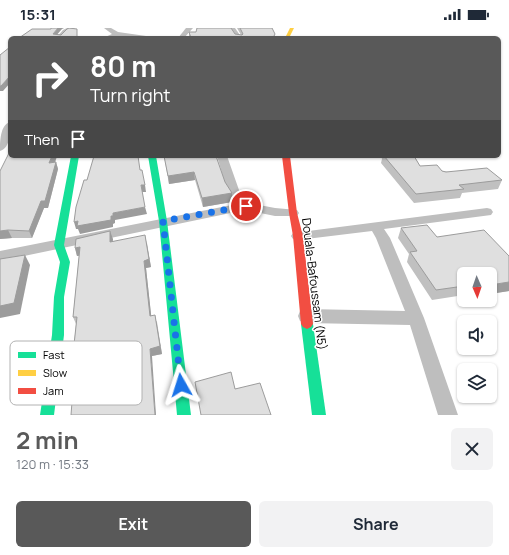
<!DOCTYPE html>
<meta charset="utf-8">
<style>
body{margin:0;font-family:Manrope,sans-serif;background:#f2f2f3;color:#1f2937;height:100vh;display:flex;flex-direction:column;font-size:15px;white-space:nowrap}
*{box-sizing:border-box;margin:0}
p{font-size:13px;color:#747a83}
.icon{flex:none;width:22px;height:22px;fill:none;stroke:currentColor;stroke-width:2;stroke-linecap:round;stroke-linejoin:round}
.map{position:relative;height:387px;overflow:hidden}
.drawer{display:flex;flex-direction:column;background:#fff;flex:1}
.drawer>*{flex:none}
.hud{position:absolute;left:8px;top:8px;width:493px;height:122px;border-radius:6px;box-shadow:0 1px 3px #0004;background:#595959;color:#fff;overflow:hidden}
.needle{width:26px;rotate:178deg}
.fabs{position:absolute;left:457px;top:239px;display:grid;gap:8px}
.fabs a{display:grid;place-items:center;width:40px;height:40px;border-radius:6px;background:#fff;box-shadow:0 1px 3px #0004;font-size:20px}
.pin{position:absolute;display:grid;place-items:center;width:34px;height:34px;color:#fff;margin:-17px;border:2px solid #fff;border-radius:50%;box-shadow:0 1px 4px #0007}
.me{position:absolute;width:44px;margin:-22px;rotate:354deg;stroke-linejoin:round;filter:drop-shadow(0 0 3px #0008)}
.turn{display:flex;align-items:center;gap:14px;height:84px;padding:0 16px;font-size:18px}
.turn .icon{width:52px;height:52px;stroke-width:2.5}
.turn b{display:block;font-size:28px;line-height:34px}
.then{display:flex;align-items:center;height:38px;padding:0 16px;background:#0003;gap:8px;font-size:15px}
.round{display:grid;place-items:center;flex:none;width:42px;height:42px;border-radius:6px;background:#f2f2f3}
.summary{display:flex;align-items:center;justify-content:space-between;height:68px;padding:0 16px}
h1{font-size:24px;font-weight:700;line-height:30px;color:#595959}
.button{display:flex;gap:8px;margin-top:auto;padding:8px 16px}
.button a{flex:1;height:46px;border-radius:6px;background:#595959;color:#fff;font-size:16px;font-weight:700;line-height:46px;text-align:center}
.button a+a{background:#f2f2f3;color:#1f2937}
.status{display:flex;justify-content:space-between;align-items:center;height:28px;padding:0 20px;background:#fff;direction:ltr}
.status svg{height:11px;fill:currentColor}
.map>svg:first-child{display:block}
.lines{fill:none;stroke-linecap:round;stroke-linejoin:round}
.street{fill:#bebebe;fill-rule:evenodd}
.fast{fill:#16e098;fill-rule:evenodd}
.slow{fill:#ffcf43;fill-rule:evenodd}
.jam{fill:#f24e42;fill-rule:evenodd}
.wall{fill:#c0c0c0}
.shaded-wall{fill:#9c9c9c}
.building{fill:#dfdfdf;stroke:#9c9c9c}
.route{stroke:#1a73e8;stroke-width:7;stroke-dasharray:0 12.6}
.labels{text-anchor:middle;stroke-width:3;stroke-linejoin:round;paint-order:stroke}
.street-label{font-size:12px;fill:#000;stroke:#fff}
.key{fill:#fff;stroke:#b2b2b2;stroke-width:1}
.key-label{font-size:11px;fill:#000}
</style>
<div class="status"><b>15:31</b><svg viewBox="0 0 49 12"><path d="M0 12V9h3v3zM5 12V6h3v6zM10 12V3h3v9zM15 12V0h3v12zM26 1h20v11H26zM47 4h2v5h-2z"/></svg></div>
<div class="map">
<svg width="509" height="387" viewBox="0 0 509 387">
<rect width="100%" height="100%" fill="#fff"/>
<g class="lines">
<g class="street">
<polygon points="67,0 75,0 67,4 62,10 56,10 63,2"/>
<polygon points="104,0 111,0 118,4 146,8 149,10 117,8 111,10 103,10 112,6"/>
<polygon points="186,0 193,0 184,10 178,10"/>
<polygon points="229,0 235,0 242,10 236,10"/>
<path d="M10,94C10,103 11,120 0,123C0,114 0,97 10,94Z"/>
<polygon points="217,128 227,128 239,162 249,175 275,180 297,182 299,185 297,188 275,188 245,182 0,233 0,223 237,176 227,162"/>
<polygon points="487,180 491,181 493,184 491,187 384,201 390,210 424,290 458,387 438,387 410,297 306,295 300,293 298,288 300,283 306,281 405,283 376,210 372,203 298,212 293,211 291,208 293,205"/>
</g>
<g class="fast">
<polygon points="71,128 79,128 64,217 70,234 64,269 64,307 54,387 40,387 52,307 54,269 60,234 54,217"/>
<polygon points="148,128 156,128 167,193 191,387 177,387 159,193"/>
<polygon points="307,291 311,293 313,296 326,387 312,387 301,296 303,293"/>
</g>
<polygon class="slow" points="290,0 294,0 289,10 285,10"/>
<polygon class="jam" points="282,128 290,128 297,185 303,208 313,296 311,299 307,301 303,299 301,296 293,208 289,185"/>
</g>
<g class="wall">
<polygon points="237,0 272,0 275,10 190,10 189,9 189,4 241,7"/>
<polygon points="10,128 57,128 55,135 56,134 58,141 48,180 44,180 32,210 12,210 0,211"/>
<polygon points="164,128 217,128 217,131 232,174 203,179 195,152 169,156"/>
<polygon points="381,128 414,128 420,138 442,143 502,152 498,161 462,165 460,170 414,175 381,135 382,131"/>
<polygon points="401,200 437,209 509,228 509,263 490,266 490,246 464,246 464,267 432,272 407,234 409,226 398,210"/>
<polygon points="113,211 112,213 147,215 151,239 146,240 151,287 157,294 162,326 152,328 75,341 72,335 76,296 73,289 79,228 77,228 75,220"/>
</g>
<g class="shaded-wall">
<polygon points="58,0 64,0 62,1 54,10 53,6"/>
<polygon points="10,48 10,55 3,63 0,63 0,58"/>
<polygon points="52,128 57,128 52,142 49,135"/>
<polygon points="89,128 98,128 98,129 90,130"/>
<polygon points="56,134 58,141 48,180 44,180 32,210 29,203"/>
<polygon points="194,144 195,152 169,156 168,148"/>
<polygon points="141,157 145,157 146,164 142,164"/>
<polygon points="232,165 232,174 203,179 202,170"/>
<polygon points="145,179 147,186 115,192 115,195 113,196 113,199 80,206 78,201 76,201 74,194 111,188 113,185"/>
<polygon points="8,202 12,210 0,211 0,203"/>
<polygon points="110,203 113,211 112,222 110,214"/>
<polygon points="145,207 151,239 146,240 152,295 150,288 144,233"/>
<polygon points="80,219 82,227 77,228 75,220"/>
<polygon points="25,227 30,237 20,286 0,290 0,278"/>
<polygon points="509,254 509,263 490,266 490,257"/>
<polygon points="155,287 162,326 152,328 156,387 155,387 150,321"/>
<polygon points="72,335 75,335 76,343"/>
</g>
<g class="building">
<polygon points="51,0 58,0 53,6 61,7 67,1 69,0 77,1 77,10 19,10 32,1 51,1"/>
<polygon points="197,0 231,0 235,6 242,7 243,6 240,0 272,0 275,6 273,10 191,10 189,4 196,4"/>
<polygon points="10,19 10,48 1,58 0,58 0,27"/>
<polygon points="10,123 10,128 52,128 49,135 56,134 45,173 41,173 29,203 8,202 0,203 0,143"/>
<polygon points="94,128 138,128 140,142 142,142 145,157 141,157 145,179 113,185 113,188 111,188 111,192 77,198 78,193 74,194 76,179 84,152 87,152"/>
<polygon points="164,128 216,128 225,154 232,165 202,170 194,144 168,148"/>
<polygon points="384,128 414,128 420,138 437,137 442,143 446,144 487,140 502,152 459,157 464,161 416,166"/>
<polygon points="427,197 437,209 484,202 509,228 509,254 490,257 490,246 464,246 464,258 436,262 410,224 417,223 401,200"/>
<polygon points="110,203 110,214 145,207 149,231 144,233 150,288 155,287 160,318 150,321 155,387 71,387 75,335 72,335 77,289 73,289 80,219 75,220 76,211"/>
<polygon points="25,227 14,275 0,278 0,231"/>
<polygon points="231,344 235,361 260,355 271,387 201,387 195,354"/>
</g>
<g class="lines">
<polyline class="route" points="181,357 163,193 246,178"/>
</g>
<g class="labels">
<g class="street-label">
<text transform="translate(314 256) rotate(83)" y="4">Douala-Bafoussam (N5)</text>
</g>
</g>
<rect x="10" y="313" width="132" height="64" rx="6" class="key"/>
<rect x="18" y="324" width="18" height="6" fill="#16e098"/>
<rect x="18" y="342" width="18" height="6" fill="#ffcf43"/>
<rect x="18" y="360" width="18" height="6" fill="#f24e42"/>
<g class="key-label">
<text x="43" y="331">Fast</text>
<text x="43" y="349">Slow</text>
<text x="43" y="367">Jam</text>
</g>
</svg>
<div class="fabs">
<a><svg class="needle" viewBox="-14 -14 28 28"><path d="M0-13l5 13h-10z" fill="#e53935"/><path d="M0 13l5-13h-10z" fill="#747a83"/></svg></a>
<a><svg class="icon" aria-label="sound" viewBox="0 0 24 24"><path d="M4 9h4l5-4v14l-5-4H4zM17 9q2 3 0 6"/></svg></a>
<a><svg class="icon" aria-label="layers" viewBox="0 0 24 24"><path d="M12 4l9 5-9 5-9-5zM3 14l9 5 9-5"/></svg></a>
</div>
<div class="pin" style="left:246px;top:178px;background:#d93025"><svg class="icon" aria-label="arrive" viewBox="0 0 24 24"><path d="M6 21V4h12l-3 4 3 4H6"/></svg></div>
<svg class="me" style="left:181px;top:357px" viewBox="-20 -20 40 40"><path d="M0-17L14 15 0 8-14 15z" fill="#1a73e8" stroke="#fff" stroke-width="4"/></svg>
<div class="hud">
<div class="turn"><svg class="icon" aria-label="right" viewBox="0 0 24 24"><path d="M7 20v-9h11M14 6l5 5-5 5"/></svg><div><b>80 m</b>Turn right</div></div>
<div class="then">Then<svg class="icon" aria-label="arrive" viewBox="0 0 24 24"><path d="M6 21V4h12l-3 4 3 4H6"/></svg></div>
</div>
</div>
<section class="drawer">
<div class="summary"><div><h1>2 min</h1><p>120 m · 15:33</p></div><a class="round"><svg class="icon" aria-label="close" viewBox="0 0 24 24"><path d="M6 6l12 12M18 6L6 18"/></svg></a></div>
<div class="button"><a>Exit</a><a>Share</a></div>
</section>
